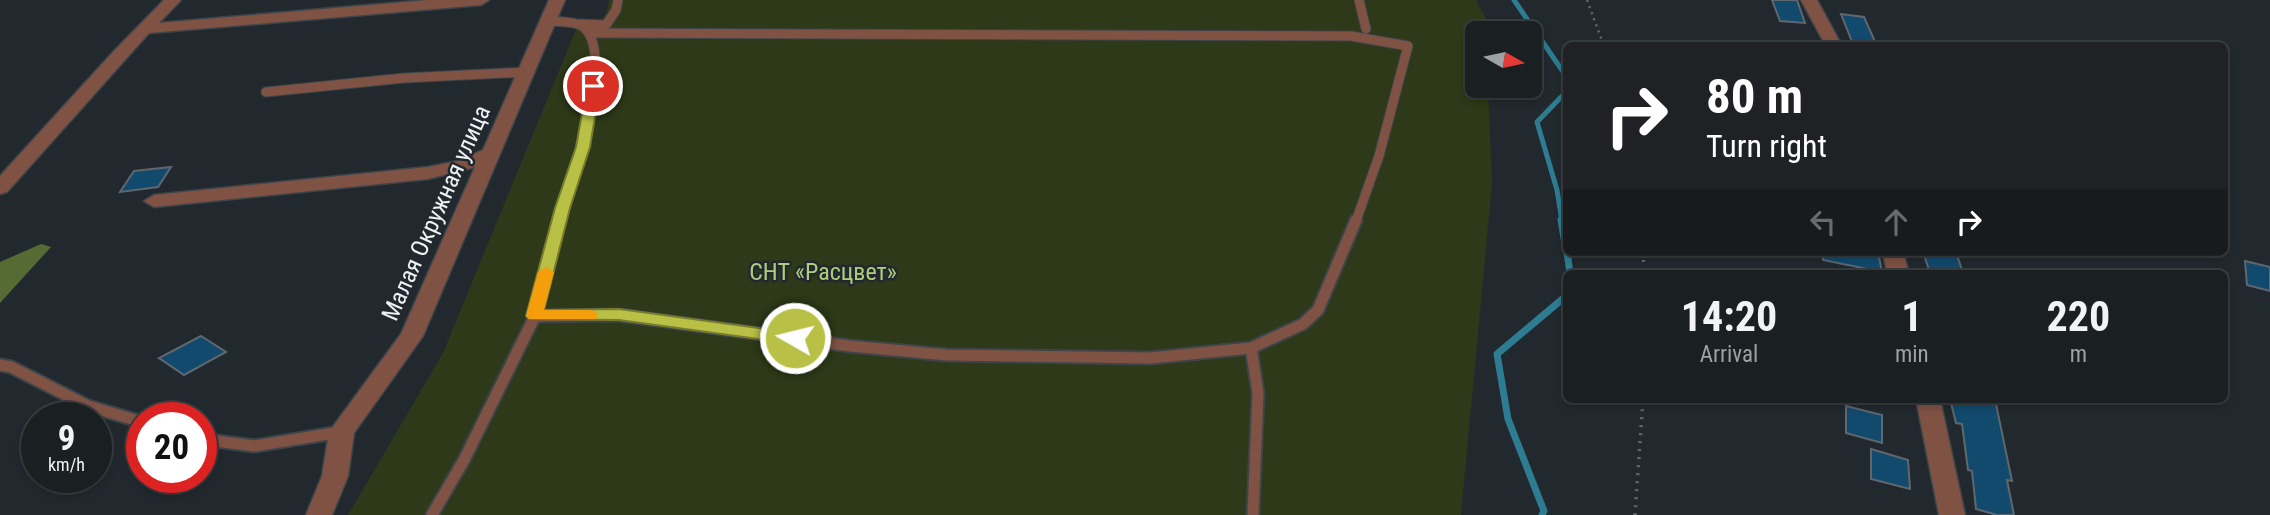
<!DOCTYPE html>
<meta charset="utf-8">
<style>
body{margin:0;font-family:"Roboto Condensed",sans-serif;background:#23272a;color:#f1f3f6;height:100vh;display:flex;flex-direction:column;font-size:26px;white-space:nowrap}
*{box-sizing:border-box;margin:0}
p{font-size:23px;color:#9fa2a5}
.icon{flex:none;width:38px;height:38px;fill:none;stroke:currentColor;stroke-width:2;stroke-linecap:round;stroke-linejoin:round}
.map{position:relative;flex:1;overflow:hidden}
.details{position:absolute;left:1563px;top:270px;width:665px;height:133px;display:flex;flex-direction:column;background:#1a1f22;border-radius:10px;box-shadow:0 4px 10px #0003,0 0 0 2px #383d40}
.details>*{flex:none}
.top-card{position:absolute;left:1563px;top:42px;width:665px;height:214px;border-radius:10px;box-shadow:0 4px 10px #0003,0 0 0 2px #383d40;background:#202124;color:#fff;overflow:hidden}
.needle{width:46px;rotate:99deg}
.tools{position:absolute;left:1465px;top:21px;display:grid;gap:14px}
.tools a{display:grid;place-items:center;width:77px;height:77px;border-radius:10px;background:#1a1f22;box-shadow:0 4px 10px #0003,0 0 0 2px #383d40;font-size:35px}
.speed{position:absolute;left:21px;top:402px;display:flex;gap:14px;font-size:35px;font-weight:700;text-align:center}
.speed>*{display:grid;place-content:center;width:91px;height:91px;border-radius:50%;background:#1a1f22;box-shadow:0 4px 10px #0003,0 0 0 2px #383d40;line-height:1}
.speed small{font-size:18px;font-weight:400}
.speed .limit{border:10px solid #d22;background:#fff;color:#111}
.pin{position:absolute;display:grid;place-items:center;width:60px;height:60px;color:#fff;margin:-30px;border:4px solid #fff;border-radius:50%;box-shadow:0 2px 7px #0007}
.me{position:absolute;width:77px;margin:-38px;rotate:278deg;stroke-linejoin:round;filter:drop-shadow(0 0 5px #0008)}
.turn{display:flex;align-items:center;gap:24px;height:147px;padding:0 28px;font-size:32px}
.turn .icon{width:91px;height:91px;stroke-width:2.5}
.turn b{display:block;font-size:49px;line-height:60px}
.lanes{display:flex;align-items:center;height:66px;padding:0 28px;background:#0003;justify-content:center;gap:35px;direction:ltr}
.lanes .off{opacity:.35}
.eta{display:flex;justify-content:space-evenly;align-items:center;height:119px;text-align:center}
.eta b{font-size:42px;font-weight:700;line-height:49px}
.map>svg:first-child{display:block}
.green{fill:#2d3918}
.forest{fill:#566a34}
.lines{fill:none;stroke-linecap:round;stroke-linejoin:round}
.stream-far1{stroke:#2d7c92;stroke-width:5}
.stream{stroke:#2d7c92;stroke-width:7}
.building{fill:#124a6e;stroke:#5f676e;stroke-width:2}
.lane-far1-casing{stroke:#3e454a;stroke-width:11}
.lane-casing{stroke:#3e454a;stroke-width:15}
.street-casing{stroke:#3e454a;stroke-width:3}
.path-far1{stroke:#62696d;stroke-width:2.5;stroke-dasharray:2 4.5;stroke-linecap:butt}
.path{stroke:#62696d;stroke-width:3.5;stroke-dasharray:2 6;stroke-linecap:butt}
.lane-far1{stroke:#7f5244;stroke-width:9}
.lane{stroke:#7f5244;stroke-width:11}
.street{fill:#7f5244;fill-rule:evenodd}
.route{fill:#b9c046;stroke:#787d2e;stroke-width:2}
.slow{fill:#f59e0b}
.labels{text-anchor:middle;stroke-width:5;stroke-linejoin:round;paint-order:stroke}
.street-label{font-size:24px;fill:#edf2f6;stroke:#22292e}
.park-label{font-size:24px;fill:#adcd7b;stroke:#22292e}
</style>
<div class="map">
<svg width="2270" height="515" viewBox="0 0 2270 515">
<rect width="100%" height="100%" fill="#22292e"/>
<polygon class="green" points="609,0 1476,0 1487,21 1486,33 1477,33 1477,86 1488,86 1492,184 1461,515 348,515 443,353 577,27 596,27 606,13"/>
<polygon class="forest" points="41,244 51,247 0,303 0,262"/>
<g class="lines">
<g class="stream-far1">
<polyline points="1514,0 1566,76"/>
<polyline points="1562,221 1557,190 1537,122 1566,92"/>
</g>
<g class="stream">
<polyline points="1561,220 1566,250"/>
<polyline points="1567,252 1570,273"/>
<polyline points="1542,515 1544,511 1508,419 1497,354 1566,296"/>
</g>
</g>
<g class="building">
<polygon points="1772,0 1797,0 1805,23 1780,21"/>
<polygon points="1841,14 1864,17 1877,46 1853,44"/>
<polygon points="171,167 158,187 120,192 134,171"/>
<polygon points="1823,252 1878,252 1882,272 1823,260"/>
<polygon points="1923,252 1956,252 1963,273 1930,273"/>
<polygon points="2245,261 2270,267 2270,291 2247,285"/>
<polygon points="201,336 226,352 184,375 159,358"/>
<polygon points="1950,399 1974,399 1996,404 2012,481 2007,480 2014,515 1997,515 1976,509 1972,471 1968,470 1962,424 1956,423"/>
<polygon points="1846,406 1882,415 1882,443 1846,433"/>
<polygon points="1871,449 1908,460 1910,489 1871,479"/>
</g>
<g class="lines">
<defs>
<g id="lane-far1">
<polyline points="1359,0 1366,29"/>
<path d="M550,21C559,22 574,21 582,26C619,51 568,186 559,221"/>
<polyline points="580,24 606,25 616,10 618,0"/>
<polyline points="589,33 1351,36 1408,46 1379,156 1356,221"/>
<polyline points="266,92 404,78 527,72"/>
</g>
<g id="lane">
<polyline points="535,316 619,315 850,346 947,355 1150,358 1251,348 1303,324 1318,310 1356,220"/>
<polyline points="1251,348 1258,393 1253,515"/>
<polyline points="0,365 11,367 88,406 142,422"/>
<polyline points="201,439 254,446 340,432"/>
<polyline points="432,515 464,460 535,316 559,220"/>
</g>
<g id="street">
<polygon points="164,0 181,0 159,23 428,0 489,0 481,5 149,33 7,192 0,194 0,176 113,52"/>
<polygon points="549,0 565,0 423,336 354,433 348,476 332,515 306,515 322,476 329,432 401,334 475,167 428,179 154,207 144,201 154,195 428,167 458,161 483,150"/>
<polygon points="1801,0 1817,0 1842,46 1826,46"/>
<polygon points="1883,252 1903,252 1909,273 1887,273"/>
<polygon points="1916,399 1940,399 1965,515 1939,515"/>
</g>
</defs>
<use href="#lane-far1" class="lane-far1-casing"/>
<use href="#lane" class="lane-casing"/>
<use href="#street" class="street-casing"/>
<polyline class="path-far1" points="1587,0 1604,46"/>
<g class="path">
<polyline points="1643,252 1644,273"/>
<polyline points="1635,515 1643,399"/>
</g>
<use href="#lane-far1" class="lane-far1"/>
<use href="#lane" class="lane"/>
<use href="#street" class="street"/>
</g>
<polygon class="route" points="593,82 600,86 590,147 570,208 544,310 619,309 795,333 804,338 801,342 795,344 619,320 529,319 526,316 555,208 576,147 587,86"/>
<polygon class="slow" points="546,267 554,272 544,310 589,310 595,311 598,315 595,319 529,319 526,316 538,272"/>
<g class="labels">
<g class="street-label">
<text transform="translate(436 213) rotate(-66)" y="8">Малая Окружная улица</text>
</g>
<g class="park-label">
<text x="823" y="280">СНТ «Расцвет»</text>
</g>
</g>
</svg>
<div class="tools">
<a><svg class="needle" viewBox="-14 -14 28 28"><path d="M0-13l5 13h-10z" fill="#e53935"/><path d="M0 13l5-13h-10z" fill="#9fa2a5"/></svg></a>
</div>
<div class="speed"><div>9<small>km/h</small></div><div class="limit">20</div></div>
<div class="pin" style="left:593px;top:86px;background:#d93025"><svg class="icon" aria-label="arrive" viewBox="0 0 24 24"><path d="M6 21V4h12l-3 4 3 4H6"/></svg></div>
<svg class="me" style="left:795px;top:338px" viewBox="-20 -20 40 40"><circle r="17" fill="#b9c046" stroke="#fff" stroke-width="3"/><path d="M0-11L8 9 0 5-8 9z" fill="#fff"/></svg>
<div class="top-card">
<div class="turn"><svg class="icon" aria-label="right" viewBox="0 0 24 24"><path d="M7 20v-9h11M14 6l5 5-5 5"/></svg><div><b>80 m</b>Turn right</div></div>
<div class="lanes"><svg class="icon off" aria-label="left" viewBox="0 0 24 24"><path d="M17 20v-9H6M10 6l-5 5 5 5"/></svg><svg class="icon off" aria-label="ahead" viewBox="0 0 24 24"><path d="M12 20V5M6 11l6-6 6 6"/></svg><svg class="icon" aria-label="right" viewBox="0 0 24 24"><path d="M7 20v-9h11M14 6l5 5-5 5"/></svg></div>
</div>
<section class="details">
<div class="eta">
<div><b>14:20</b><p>Arrival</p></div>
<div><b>1</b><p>min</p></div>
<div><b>220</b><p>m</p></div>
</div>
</section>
</div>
